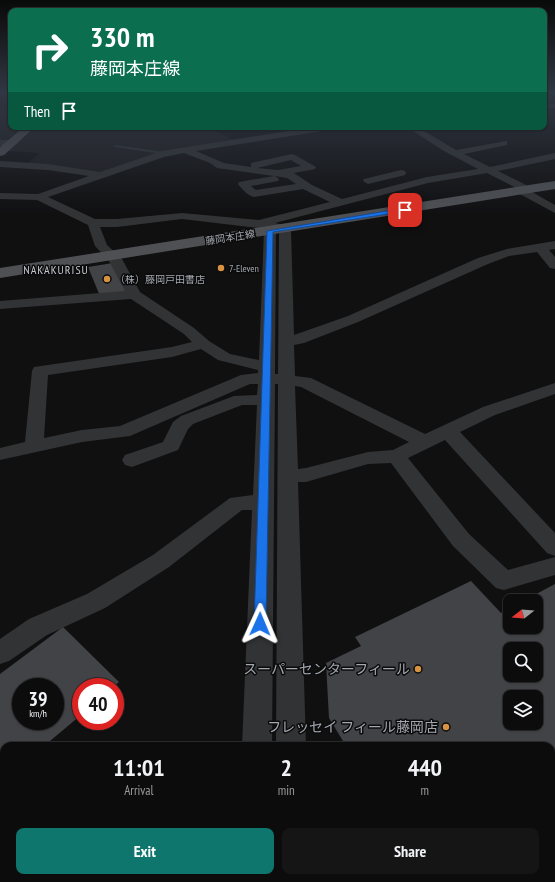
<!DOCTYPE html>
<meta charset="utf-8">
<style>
body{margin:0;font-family:"PT Sans Narrow","Noto Sans JP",sans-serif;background:#151516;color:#f1f3f6;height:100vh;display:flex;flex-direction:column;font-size:15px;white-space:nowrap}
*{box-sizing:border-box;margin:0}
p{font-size:13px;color:#9a9b9d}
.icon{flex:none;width:22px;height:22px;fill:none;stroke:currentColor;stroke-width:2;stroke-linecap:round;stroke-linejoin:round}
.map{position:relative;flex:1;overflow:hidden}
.details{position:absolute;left:0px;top:742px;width:555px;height:140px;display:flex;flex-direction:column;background:#0c0c0d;border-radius:12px 12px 0 0;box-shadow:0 1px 3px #0004,0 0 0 1px #2c2c2e}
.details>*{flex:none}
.banner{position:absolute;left:8px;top:8px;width:539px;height:122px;border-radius:8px;box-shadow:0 1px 3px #0004,0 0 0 1px #2c2c2e;background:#0b6e4f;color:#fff;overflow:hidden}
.needle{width:26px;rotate:253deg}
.fabs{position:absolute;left:503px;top:594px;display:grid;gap:8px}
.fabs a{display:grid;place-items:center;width:40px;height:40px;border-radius:8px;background:#0c0c0d;box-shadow:0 1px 3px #0004,0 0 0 1px #2c2c2e;font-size:20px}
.speed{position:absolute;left:12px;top:678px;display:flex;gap:8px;font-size:20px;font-weight:700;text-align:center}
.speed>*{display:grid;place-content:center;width:52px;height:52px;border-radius:50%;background:#0c0c0d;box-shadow:0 1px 3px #0004,0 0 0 1px #2c2c2e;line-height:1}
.speed small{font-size:10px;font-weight:400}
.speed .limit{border:6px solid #d22;background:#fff;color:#111}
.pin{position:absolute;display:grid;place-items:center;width:34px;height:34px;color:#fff;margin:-17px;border-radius:8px;box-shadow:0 2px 6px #0006}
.me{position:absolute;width:44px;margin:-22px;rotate:1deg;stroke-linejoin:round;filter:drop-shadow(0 0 3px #0008)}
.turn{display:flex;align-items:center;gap:14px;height:84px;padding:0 16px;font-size:18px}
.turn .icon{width:52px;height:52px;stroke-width:2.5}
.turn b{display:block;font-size:28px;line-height:34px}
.then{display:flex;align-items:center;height:38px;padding:0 16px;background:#0003;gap:8px;font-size:15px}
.eta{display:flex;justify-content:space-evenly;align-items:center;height:68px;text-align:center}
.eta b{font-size:24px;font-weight:800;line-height:28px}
.button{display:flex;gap:8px;margin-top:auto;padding:8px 16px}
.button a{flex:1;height:46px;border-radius:8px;background:#0f766e;color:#fff;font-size:16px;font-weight:800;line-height:46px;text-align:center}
.button a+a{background:#151516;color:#f1f3f6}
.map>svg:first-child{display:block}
.built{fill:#1c1c1e}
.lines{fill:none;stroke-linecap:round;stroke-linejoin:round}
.stream{stroke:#2d353a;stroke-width:2}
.building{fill:#424346;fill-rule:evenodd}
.minor{fill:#313335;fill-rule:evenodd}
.major{fill:#4e5054;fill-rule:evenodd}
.route{fill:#1a73e8;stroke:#114b97}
.poi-dot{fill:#d89241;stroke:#0b0b0c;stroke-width:1.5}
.labels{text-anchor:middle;stroke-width:3;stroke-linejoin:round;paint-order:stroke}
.far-street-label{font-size:10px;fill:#a3a8b0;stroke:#0b0b0c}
.far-poi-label{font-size:10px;fill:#a3a8b0;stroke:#0b0b0c;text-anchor:start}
.far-quarter-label{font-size:12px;letter-spacing:1px;fill:#c3c7cd;stroke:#0b0b0c}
.near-poi-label{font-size:14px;fill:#a3a8b0;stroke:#0b0b0c;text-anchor:end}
</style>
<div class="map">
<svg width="555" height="882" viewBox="0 0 555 882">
<rect width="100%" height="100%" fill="#101011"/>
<g class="built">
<polygon points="11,107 11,127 27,127 11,140 0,142 0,108"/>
<polygon points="35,127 231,127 214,130 235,141 167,152 100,174 27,164 40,153 8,151"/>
</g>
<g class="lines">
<g class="stream">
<polyline points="549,91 555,92"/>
<polyline points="325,130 339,127"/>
<polyline points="115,146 163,153"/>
</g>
</g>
<g class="building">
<polygon points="113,263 126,292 100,296 88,267"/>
<path d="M471,581L501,613L510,608V627H536V601H523L555,584V748L551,751V746H346L329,718L326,663L361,646L355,637ZM510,649H536V675H510ZM510,697H536V723H510Z"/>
<path d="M63,627L119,682L113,687H81V715L44,746H4V781L0,784V674ZM21,687H55V721H21Z"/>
</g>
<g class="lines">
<g class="minor">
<rect x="0" y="91" width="11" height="4"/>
<polygon points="544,103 555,104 555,108 544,107"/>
<path d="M313,127H333L329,130L196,151L224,163L251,167V163L292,154L295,155L316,167L315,169L294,173L312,185L342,199L427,177L478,169L444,151L407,127H417L456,150L507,141V145L464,154L490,167L555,153V159L498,171L532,188L533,190L532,192L555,205V213L518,193L517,191L518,189L487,173L428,183L275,223L289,226L291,229L294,335L348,316L478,258L507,249L555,241V249L549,250L555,257V269L550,268L537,252L509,256L488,264L358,322L304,343L294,345L295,376L311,378L425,434L483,407L555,383V394L495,415L460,432L555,533V556L547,553L445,440L408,458L469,534L508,570L555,557V575L504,590L496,588L453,546L391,463L368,464L306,482H298L306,746H276L278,384H275L272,746H242L252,510H242L169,567L105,608L47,635L9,661L0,664V639L29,619L87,594L153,555L230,498L253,495L257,405H242L193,424L188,429L178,450L132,467L125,465L122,460L125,455L163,442L173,422L181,416L234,396L257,395L258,384H250L130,436L82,442L0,460V448L25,442L32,371L34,367L172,347L192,342L184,334L131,299L0,309V301L125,291L109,261L95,246L88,225L37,200L0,199V193L38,194L89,176L48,170L0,167V161L48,164L100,172L162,151ZM184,153L210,163L217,168L274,176L239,182L238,184C242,189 248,196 254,197L303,189L330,202L259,220L182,213L117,219H95L48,197L164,157ZM291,160L301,166L278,170L257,168ZM275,176L287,178L296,184L256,190L251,186L278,181L279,179ZM182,219L266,229L264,231L259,360L230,354L209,341L194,328L140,292L122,259L107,245L100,227H117ZM276,231H279L278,374H275ZM201,349L218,360L258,370V373L241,375L120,426L82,430L44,438L48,375L172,357ZM295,386L301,387L409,442L393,450L368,452L306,468L298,469Z"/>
<polygon points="0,140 11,140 16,143 11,146 0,146"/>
<polygon points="401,170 405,171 406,173 405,175 368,184 363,181 364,179"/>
<rect x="237" y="878" width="34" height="4"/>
<rect x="275" y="878" width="34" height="4"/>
</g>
<g class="major">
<polygon points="24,127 35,127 4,155 0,156 0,147"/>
<polygon points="555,181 555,189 0,278 0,268"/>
</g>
</g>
<linearGradient id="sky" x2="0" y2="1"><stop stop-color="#090909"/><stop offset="0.43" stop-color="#313743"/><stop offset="1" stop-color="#313743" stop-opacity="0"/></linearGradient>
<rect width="555" height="214" fill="url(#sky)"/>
<polygon class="route" points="405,208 407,211 273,232 266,624 265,628 260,629 256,628 254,624 267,231"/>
<g class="poi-dot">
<circle cx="221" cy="268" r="4"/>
<circle cx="107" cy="279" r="4"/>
<circle cx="418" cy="669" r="4"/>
<circle cx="446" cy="727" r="4"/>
</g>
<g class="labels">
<g class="far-street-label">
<text transform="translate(230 237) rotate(-9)" y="4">藤岡本庄線</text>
</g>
<g class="far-poi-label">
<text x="229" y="272">7-Eleven</text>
<text x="115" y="283">（株）藤岡戸田書店</text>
</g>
<g class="far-quarter-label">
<text x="56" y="274">NAKAKURISU</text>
</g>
<g class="near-poi-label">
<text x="410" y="674">スーパーセンターフィール</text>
<text x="438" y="732">フレッセイ フィール藤岡店</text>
</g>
</g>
</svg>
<div class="fabs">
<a><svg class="needle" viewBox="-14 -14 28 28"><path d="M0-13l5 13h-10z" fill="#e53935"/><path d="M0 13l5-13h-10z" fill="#9a9b9d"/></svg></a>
<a><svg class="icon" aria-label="search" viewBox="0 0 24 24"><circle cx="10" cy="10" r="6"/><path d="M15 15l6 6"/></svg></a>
<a><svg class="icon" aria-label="layers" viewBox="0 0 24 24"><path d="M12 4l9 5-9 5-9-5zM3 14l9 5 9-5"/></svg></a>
</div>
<div class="speed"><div>39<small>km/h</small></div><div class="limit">40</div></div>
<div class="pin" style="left:405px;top:210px;background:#d93025"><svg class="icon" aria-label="arrive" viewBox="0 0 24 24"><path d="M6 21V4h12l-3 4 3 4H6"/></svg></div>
<svg class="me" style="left:260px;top:624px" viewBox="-20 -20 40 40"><path d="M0-17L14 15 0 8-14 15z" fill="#1a73e8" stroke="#fff" stroke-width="4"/></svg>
<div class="banner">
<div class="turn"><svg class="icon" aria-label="right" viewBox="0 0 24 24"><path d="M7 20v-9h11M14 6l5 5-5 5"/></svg><div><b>330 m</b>藤岡本庄線</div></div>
<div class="then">Then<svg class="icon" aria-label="arrive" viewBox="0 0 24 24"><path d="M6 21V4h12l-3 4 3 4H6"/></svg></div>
</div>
<section class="details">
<div class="eta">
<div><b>11:01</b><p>Arrival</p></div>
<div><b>2</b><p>min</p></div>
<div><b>440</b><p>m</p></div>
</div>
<div class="button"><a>Exit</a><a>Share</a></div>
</section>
</div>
